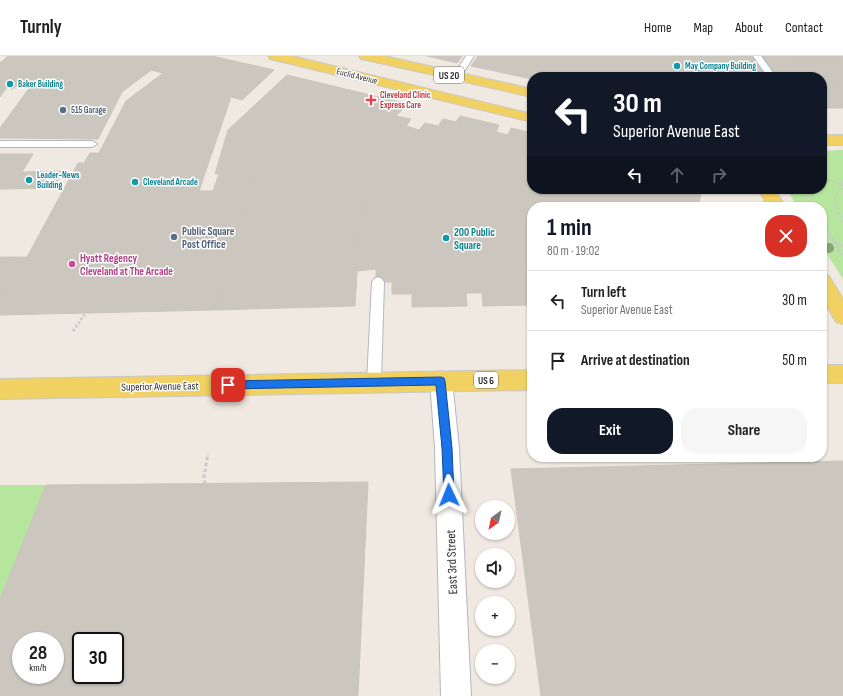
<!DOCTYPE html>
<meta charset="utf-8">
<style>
body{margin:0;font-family:"Sofia Sans Condensed",sans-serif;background:#f6f6f6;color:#202124;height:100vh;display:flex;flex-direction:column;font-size:15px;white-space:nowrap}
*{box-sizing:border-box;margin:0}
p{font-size:13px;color:#757577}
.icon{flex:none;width:22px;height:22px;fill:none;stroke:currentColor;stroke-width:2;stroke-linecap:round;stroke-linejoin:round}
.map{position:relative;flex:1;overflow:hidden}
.drawer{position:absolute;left:527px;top:146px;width:300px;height:260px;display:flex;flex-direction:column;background:#fff;border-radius:16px;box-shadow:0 1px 3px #0004}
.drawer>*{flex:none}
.banner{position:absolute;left:527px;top:16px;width:300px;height:122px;border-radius:16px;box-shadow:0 1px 3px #0004;background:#111827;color:#fff;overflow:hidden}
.needle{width:26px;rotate:213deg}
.fabs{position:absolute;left:475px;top:444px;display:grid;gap:8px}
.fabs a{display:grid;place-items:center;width:40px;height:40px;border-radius:50%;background:#fff;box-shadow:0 1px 3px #0004;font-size:20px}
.speed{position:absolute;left:12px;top:576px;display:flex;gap:8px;font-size:20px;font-weight:700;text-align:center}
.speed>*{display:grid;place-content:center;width:52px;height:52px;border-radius:50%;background:#fff;box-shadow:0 1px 3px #0004;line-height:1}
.speed small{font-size:10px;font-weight:400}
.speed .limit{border:2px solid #111;border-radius:6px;background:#fff;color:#111}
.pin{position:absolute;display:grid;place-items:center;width:34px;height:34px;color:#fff;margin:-17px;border-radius:8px;box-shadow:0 2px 6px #0006}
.me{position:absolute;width:44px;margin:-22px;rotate:358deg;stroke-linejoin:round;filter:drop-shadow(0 0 3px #0008)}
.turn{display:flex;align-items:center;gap:14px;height:84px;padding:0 20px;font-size:18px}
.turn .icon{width:52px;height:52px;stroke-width:2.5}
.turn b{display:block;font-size:28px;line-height:34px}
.lanes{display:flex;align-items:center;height:38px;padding:0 20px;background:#0003;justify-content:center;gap:20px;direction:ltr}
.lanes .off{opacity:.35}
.round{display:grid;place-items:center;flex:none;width:42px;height:42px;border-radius:16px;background:#f6f6f6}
.summary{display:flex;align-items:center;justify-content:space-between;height:68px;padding:0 20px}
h1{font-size:24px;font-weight:700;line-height:30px;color:#111827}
.primary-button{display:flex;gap:8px;margin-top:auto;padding:8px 20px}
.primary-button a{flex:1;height:46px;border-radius:16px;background:#111827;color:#fff;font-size:16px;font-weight:700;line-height:46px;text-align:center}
.primary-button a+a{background:#f6f6f6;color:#202124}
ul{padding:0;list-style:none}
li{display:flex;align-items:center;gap:12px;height:60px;padding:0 20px;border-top:1px solid #e0e0e0}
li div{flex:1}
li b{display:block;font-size:15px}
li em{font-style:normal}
header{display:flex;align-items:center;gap:24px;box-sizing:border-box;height:56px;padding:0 20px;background:#fff;border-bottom:1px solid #e0e0e0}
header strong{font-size:19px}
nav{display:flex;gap:22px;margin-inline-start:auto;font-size:14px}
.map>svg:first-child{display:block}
.green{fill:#b6e59e}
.building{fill:#cbc7bf;stroke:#cbc5ba;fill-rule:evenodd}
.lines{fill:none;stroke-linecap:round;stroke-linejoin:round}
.lane-casing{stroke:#b4b7c1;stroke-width:2}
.street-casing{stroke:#b4b7c1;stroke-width:2}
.primary-casing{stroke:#c9c9c9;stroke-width:2}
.path-far2{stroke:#c9c9c9;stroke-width:1.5;stroke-dasharray:2 1.5;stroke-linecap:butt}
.path-far1{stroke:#c9c9c9;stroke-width:2.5;stroke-dasharray:2.5 2;stroke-linecap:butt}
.path{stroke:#c9c9c9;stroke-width:3;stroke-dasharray:3.5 2.5;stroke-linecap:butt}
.lane{fill:#fff;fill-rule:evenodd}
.street{fill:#fff;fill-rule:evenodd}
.primary{fill:#f2d163;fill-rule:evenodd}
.tree{fill:#84a574}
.route{fill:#1a73e8;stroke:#114b97}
.culture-dot{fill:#0f9aa8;stroke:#fff;stroke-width:1.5}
.health-dot{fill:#e0444e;stroke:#fff;stroke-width:1.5}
.service-dot{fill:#5c6f8a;stroke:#fff;stroke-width:1.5}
.hotel-dot{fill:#d1479c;stroke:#fff;stroke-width:1.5}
.labels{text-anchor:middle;stroke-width:3;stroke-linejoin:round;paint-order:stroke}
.far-culture-label{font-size:9px;font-weight:bold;fill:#0d838f;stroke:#fff;text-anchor:start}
.far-street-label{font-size:9px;fill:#2e2e2e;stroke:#fff}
.far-health-label{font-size:9px;font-weight:bold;fill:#be3a42;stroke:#fff;text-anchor:start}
.far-service-label{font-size:9px;font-weight:bold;fill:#4e5e75;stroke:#fff;text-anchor:start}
.shield{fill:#fff;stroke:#6d6d6d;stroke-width:1}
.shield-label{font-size:10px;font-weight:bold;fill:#2e2e2e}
.service-label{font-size:11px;font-weight:bold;fill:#4e5e75;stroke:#fff;text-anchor:start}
.culture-label{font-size:11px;font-weight:bold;fill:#0d838f;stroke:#fff;text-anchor:start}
.hotel-label{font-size:11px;font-weight:bold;fill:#b23c85;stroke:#fff;text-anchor:start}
.street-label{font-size:11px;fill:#2e2e2e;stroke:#fff}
.near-street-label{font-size:13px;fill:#2e2e2e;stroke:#fff}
</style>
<header>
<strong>Turnly</strong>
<nav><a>Home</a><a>Map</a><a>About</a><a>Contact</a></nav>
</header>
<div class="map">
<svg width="843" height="640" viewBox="0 0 843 640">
<rect width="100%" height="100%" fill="#efe9e1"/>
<g class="green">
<polygon points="843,94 843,223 822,190 822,151 798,151 786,133 822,133 822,95"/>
<polygon points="0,429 46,429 0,543"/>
</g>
<g class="building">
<polygon points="8,0 170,0 122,36 98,83 0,82 0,72 33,27 0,17 0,7"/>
<polygon points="170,0 212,0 274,14 242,44 231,41 199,135 213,135 219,118 251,117 215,254 0,259 0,239 22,201 27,201 78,107 84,107 90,97 99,97 126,45 163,17 151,14"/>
<polygon points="427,0 462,0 457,7"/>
<polygon points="478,0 562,0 569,21 532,21 532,23 471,10"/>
<polygon points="562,0 591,0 599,21 569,21"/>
<polygon points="591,0 752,0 767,21 599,21"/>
<polygon points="761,0 843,0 843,2 763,3"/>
<polygon points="843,2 843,31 822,31 822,21 777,21 763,3"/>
<polygon points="0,17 25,25 12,33 7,31 0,41"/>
<polygon points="287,19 408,48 396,60 411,63 362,137 355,250 215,254 251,117 215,118 228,74"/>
<rect x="822" y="31" width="21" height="21"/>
<polygon points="460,60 499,69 496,76 508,79 511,72 532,77 532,133 702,133 698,151 532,151 532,249 483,250 482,237 466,237 467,250 412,251 412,238 392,238 392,226 376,226 376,213 357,215 362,137 406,70 419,74 425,67 438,70 443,63 456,66"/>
<polygon points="0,98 33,98 22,116 63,115 53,132 0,133"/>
<polygon points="0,201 22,201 0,239"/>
<polygon points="843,405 843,640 541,640 511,413"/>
<path d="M368,426L358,640H0V543L46,429ZM21,585H55V619H21ZM81,585H115V619H81Z"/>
</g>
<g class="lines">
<defs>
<g id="lane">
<polygon points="466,0 474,0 460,22 454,22 453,20"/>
<polygon points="753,0 761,0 776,21 768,21"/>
<polygon points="0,85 92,85 97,88 92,91 0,91"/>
<polygon points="378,221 382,223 384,226 381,326 379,330 374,332 369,330 367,326 372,226 374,223"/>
</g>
<polygon id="street" points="441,315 449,318 452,325 459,392 471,640 441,640 435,392 430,325 433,318"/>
<g id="primary">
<polygon points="268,0 292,0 532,58 532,66 270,3"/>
<polygon points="359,0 384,0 532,33 532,41 366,4 361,3"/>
<rect x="822" y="79" width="21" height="10"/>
<polygon points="758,133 774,133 786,151 768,151"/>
<polygon points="822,218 829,220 843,243 843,268 836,266 822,242"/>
<rect x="822" y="309" width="21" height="18"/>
<polygon points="532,314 532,334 0,343 0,323"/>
</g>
</defs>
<use href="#lane" class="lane-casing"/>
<use href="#street" class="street-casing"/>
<use href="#primary" class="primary-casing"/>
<g class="path-far2">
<polyline points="822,120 843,129"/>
<polyline points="843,126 841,128 843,137"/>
<polyline points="800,133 812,151"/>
<polyline points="839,157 835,143 841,128"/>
</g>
<g class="path-far1">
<polyline points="838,156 843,166"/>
<polyline points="822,167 843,200"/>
<polyline points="833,184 843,190"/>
<polyline points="73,275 86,257"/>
</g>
<polyline class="path" points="205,428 204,420 208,398"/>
<use href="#lane" class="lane"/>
<use href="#street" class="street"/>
<use href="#primary" class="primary"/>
</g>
<circle class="tree" cx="829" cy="192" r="5"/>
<polygon class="route" points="441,321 444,322 445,325 452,392 454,439 452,442 449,444 445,442 444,439 442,392 436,329 228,333 225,332 224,329 225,326 228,325"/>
<g class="culture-dot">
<circle cx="677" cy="10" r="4"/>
<circle cx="10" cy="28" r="4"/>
<circle cx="29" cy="124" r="4"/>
<circle cx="135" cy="126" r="4"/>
<circle cx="446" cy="182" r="4"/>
</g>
<path class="health-dot" d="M369 38h4v4h4v4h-4v4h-4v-4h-4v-4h4z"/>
<g class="service-dot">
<circle cx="63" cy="54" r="4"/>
<circle cx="174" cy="181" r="4"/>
</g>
<circle class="hotel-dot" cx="72" cy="208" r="4"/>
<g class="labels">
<g class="far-culture-label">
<text x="685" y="13">May Company Building</text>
<text x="18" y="31">Baker Building</text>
<text x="37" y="122">Leader-News<tspan x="37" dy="10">Building</tspan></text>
<text x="143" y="129">Cleveland Arcade</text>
</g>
<g class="far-street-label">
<text transform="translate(357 20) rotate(14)" y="3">Euclid Avenue</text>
</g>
<g class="far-health-label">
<text x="380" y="42">Cleveland Clinic<tspan x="380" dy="10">Express Care</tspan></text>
</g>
<g class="far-service-label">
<text x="71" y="57">515 Garage</text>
</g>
<g class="shield">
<rect x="434" y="11" width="30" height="16" rx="3"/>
<rect x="474" y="316" width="24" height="16" rx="3"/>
</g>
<g class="shield-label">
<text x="449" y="23">US 20</text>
<text x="486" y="328">US 6</text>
</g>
<g class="service-label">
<text x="182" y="179">Public Square<tspan x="182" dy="13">Post Office</tspan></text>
</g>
<g class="culture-label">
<text x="454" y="180">200 Public<tspan x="454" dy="13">Square</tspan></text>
</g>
<g class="hotel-label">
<text x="80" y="206">Hyatt Regency<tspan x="80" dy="13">Cleveland at The Arcade</tspan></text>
</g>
<g class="street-label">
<text transform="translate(160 330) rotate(-1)" y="4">Superior Avenue East</text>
</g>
<g class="near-street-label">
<text transform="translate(451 506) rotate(-92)" y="5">East 3rd Street</text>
</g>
</g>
</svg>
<div class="fabs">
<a><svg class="needle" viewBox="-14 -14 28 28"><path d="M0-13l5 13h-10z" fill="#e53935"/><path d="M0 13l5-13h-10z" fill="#757577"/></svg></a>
<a><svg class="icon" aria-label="sound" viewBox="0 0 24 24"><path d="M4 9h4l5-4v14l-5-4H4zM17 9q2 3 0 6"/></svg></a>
<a>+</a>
<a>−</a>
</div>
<div class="speed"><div>28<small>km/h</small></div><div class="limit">30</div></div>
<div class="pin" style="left:228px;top:329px;background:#d93025"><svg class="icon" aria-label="arrive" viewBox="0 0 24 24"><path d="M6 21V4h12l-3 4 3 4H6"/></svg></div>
<svg class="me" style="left:449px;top:439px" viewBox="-20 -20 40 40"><path d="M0-17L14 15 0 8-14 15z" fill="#1a73e8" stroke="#fff" stroke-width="4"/></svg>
<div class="banner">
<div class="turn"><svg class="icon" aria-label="left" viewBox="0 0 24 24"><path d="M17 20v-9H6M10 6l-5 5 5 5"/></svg><div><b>30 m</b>Superior Avenue East</div></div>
<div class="lanes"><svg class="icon" aria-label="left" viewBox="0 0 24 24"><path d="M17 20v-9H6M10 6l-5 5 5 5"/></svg><svg class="icon off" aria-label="ahead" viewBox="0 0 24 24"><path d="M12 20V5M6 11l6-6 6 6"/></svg><svg class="icon off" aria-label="right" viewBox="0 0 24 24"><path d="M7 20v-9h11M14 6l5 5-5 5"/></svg></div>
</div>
<section class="drawer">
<div class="summary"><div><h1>1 min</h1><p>80 m · 19:02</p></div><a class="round" style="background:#d93025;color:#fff"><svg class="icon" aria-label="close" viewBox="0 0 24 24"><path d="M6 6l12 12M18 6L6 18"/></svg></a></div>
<ul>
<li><svg class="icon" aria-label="left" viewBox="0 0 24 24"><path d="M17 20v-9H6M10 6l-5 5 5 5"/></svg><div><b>Turn left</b><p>Superior Avenue East</p></div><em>30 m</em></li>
<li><svg class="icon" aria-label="arrive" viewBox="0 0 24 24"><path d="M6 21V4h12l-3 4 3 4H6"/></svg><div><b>Arrive at destination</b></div><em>50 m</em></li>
</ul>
<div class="primary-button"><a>Exit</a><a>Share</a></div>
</section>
</div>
